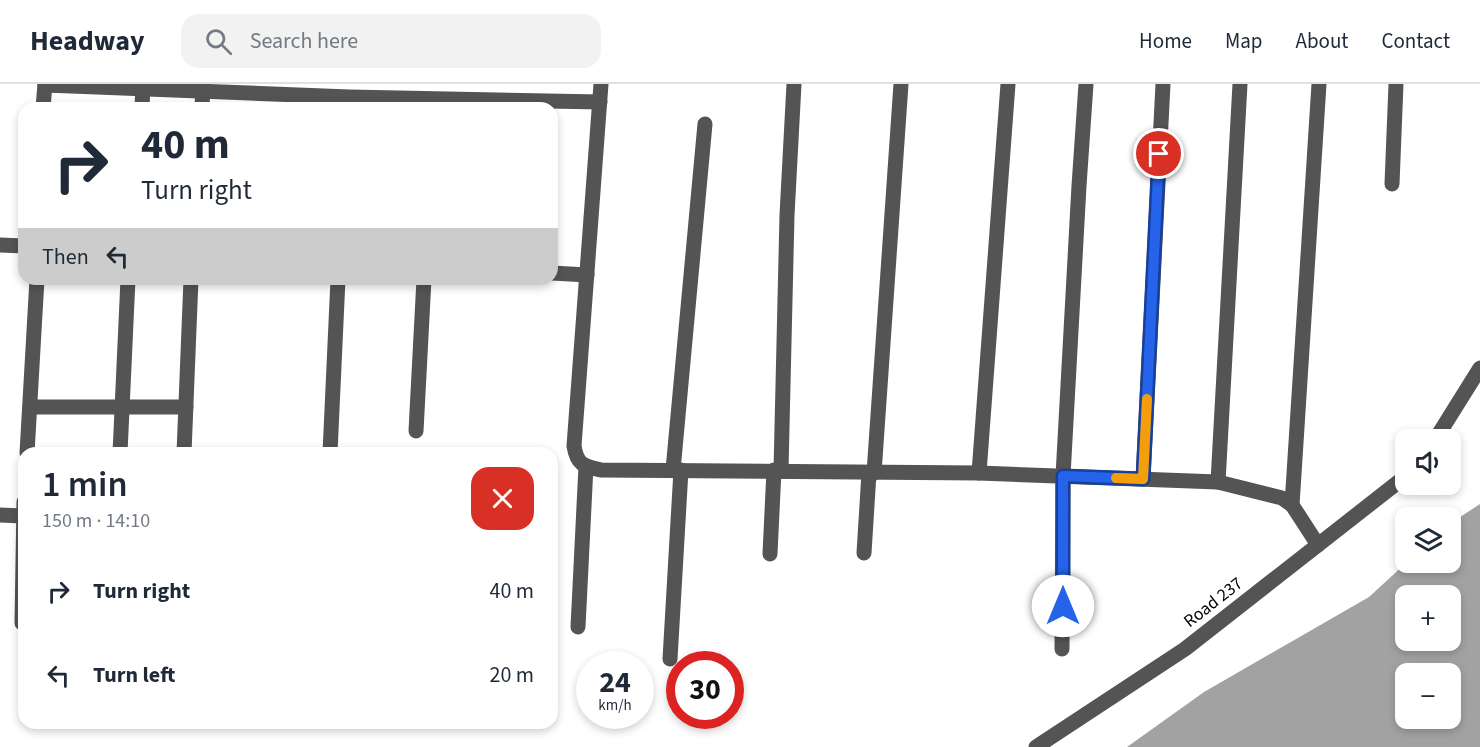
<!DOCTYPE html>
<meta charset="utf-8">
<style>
body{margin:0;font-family:"Source Sans 3",sans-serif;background:#f2f2f3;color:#1f2937;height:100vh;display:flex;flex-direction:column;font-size:22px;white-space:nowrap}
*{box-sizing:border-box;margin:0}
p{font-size:20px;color:#747a83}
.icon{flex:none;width:33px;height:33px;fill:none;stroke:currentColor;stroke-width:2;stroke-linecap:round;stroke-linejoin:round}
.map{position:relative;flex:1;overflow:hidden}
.details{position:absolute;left:18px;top:363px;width:540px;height:282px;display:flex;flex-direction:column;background:#fff;border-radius:18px;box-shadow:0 3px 9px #0003}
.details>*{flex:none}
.hud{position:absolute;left:18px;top:18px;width:540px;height:183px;border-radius:18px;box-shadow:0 3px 9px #0003;background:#fff;color:#1f2937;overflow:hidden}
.buttons{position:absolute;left:1395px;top:345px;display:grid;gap:12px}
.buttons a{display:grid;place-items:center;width:66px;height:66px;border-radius:12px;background:#fff;box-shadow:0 3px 9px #0003;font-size:30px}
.speed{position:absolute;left:576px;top:567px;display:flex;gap:12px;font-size:30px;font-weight:700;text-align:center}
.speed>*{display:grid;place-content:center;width:78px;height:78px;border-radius:50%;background:#fff;box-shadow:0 3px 9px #0003;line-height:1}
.speed small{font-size:15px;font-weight:400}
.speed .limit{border:9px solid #d22;background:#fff;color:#111}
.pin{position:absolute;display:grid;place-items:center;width:51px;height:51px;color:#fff;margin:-26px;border:3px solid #fff;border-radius:50%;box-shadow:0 2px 6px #0007}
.me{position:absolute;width:66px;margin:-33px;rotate:0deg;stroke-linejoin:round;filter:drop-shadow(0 0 4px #0008)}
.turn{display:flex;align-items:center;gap:21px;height:126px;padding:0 24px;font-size:27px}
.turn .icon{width:78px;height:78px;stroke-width:2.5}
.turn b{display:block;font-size:42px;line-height:51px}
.then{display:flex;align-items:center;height:57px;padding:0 24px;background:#0003;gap:12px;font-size:22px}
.round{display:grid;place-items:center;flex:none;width:63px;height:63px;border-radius:18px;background:#f2f2f3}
.overview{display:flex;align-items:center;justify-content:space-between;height:102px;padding:0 24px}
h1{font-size:36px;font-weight:600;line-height:45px}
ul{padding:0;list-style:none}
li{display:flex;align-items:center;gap:18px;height:84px;padding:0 24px}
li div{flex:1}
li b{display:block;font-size:22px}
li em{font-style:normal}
header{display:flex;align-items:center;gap:36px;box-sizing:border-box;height:84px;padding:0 30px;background:#fff;border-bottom:2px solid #e0e1e3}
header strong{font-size:28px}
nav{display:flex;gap:33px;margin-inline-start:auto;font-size:21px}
.search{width:420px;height:54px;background:#f2f2f3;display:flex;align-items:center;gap:15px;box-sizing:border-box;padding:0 21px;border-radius:18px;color:#747a83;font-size:22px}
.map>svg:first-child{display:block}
.water{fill:#a2a2a2;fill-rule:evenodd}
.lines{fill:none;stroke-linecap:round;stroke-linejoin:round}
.minor{stroke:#545454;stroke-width:15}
.route-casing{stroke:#184099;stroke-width:15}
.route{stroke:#2563eb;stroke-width:10}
.slow{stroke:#f59e0b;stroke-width:10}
.labels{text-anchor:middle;stroke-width:5;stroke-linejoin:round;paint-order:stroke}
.street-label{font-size:18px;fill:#000;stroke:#fff}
</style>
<header>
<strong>Headway</strong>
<div class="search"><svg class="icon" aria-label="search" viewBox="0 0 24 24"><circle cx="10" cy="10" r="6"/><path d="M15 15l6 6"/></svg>Search here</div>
<nav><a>Home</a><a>Map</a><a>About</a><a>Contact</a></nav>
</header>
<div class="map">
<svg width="1480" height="663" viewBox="0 0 1480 663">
<rect width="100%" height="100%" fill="#fff"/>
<path class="water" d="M1480,420V663H1127L1204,608L1369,513L1406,479L1450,478L1451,439ZM1406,512H1450V556H1406ZM1406,590H1450V634H1406Z"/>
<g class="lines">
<g class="minor">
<path d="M601,0L574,362C577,381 584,382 601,386L979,389L1218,398L1282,414L1292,421L1318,461"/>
<polyline points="45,1 349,13 600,18"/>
<polyline points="43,24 45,0"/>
<polyline points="142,24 143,0"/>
<polyline points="202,24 203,0"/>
<polyline points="1392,100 1396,0"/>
<polyline points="0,161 24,162"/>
<polyline points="552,189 587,191"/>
<polyline points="30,323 186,323"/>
<polyline points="416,347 424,195"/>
<polyline points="1435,356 1480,284"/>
<polyline points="27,369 37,195"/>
<polyline points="120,369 128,195"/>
<polyline points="184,369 191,195"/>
<polyline points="330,369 338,195"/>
<polyline points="673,386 705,40"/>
<polyline points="781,386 787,131 794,0"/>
<polyline points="874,389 901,0"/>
<polyline points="979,389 1008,0"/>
<polyline points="1143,395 1163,0"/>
<polyline points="1218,398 1240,0"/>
<polyline points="1292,421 1319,0"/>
<polyline points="0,431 23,432"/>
<polyline points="864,469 869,389"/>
<polyline points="770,470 774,386"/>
<polyline points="22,539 24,418"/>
<polyline points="578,543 586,382"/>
<polyline points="1062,565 1063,392 1079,102 1086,0"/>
<polyline points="670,575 681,386"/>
<polyline points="1036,663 1185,565 1406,392"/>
</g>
</g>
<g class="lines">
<defs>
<polyline id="route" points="1063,522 1063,392 1143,395 1159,70"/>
</defs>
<use href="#route" class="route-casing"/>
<use href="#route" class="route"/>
<polyline class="slow" points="1116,394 1143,395 1147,315"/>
</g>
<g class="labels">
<g class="street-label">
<text transform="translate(1213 518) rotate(-38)" y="6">Road 237</text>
</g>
</g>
</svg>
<div class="buttons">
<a><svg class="icon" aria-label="sound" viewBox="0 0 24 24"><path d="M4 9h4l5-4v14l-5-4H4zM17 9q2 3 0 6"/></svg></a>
<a><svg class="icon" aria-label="layers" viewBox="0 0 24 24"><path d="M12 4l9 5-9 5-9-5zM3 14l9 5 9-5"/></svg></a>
<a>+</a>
<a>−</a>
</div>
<div class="speed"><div>24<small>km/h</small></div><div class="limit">30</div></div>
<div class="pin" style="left:1159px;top:70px;background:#d93025"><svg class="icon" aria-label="arrive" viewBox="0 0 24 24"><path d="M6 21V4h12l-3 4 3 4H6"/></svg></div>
<svg class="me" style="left:1063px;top:522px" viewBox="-20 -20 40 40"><circle r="19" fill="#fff"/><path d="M0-13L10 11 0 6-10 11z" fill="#2563eb"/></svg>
<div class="hud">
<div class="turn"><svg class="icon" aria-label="right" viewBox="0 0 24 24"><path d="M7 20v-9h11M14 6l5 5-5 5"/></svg><div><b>40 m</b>Turn right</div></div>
<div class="then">Then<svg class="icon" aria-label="left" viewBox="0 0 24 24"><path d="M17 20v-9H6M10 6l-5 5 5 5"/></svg></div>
</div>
<section class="details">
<div class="overview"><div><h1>1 min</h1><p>150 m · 14:10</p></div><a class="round" style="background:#d93025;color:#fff"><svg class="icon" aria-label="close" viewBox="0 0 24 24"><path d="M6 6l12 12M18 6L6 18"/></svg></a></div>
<ul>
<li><svg class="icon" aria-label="right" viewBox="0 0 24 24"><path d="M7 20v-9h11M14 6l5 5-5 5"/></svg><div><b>Turn right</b></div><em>40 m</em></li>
<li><svg class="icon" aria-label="left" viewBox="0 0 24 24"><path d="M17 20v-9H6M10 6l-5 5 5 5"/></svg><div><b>Turn left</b></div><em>20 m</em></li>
</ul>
</section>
</div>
